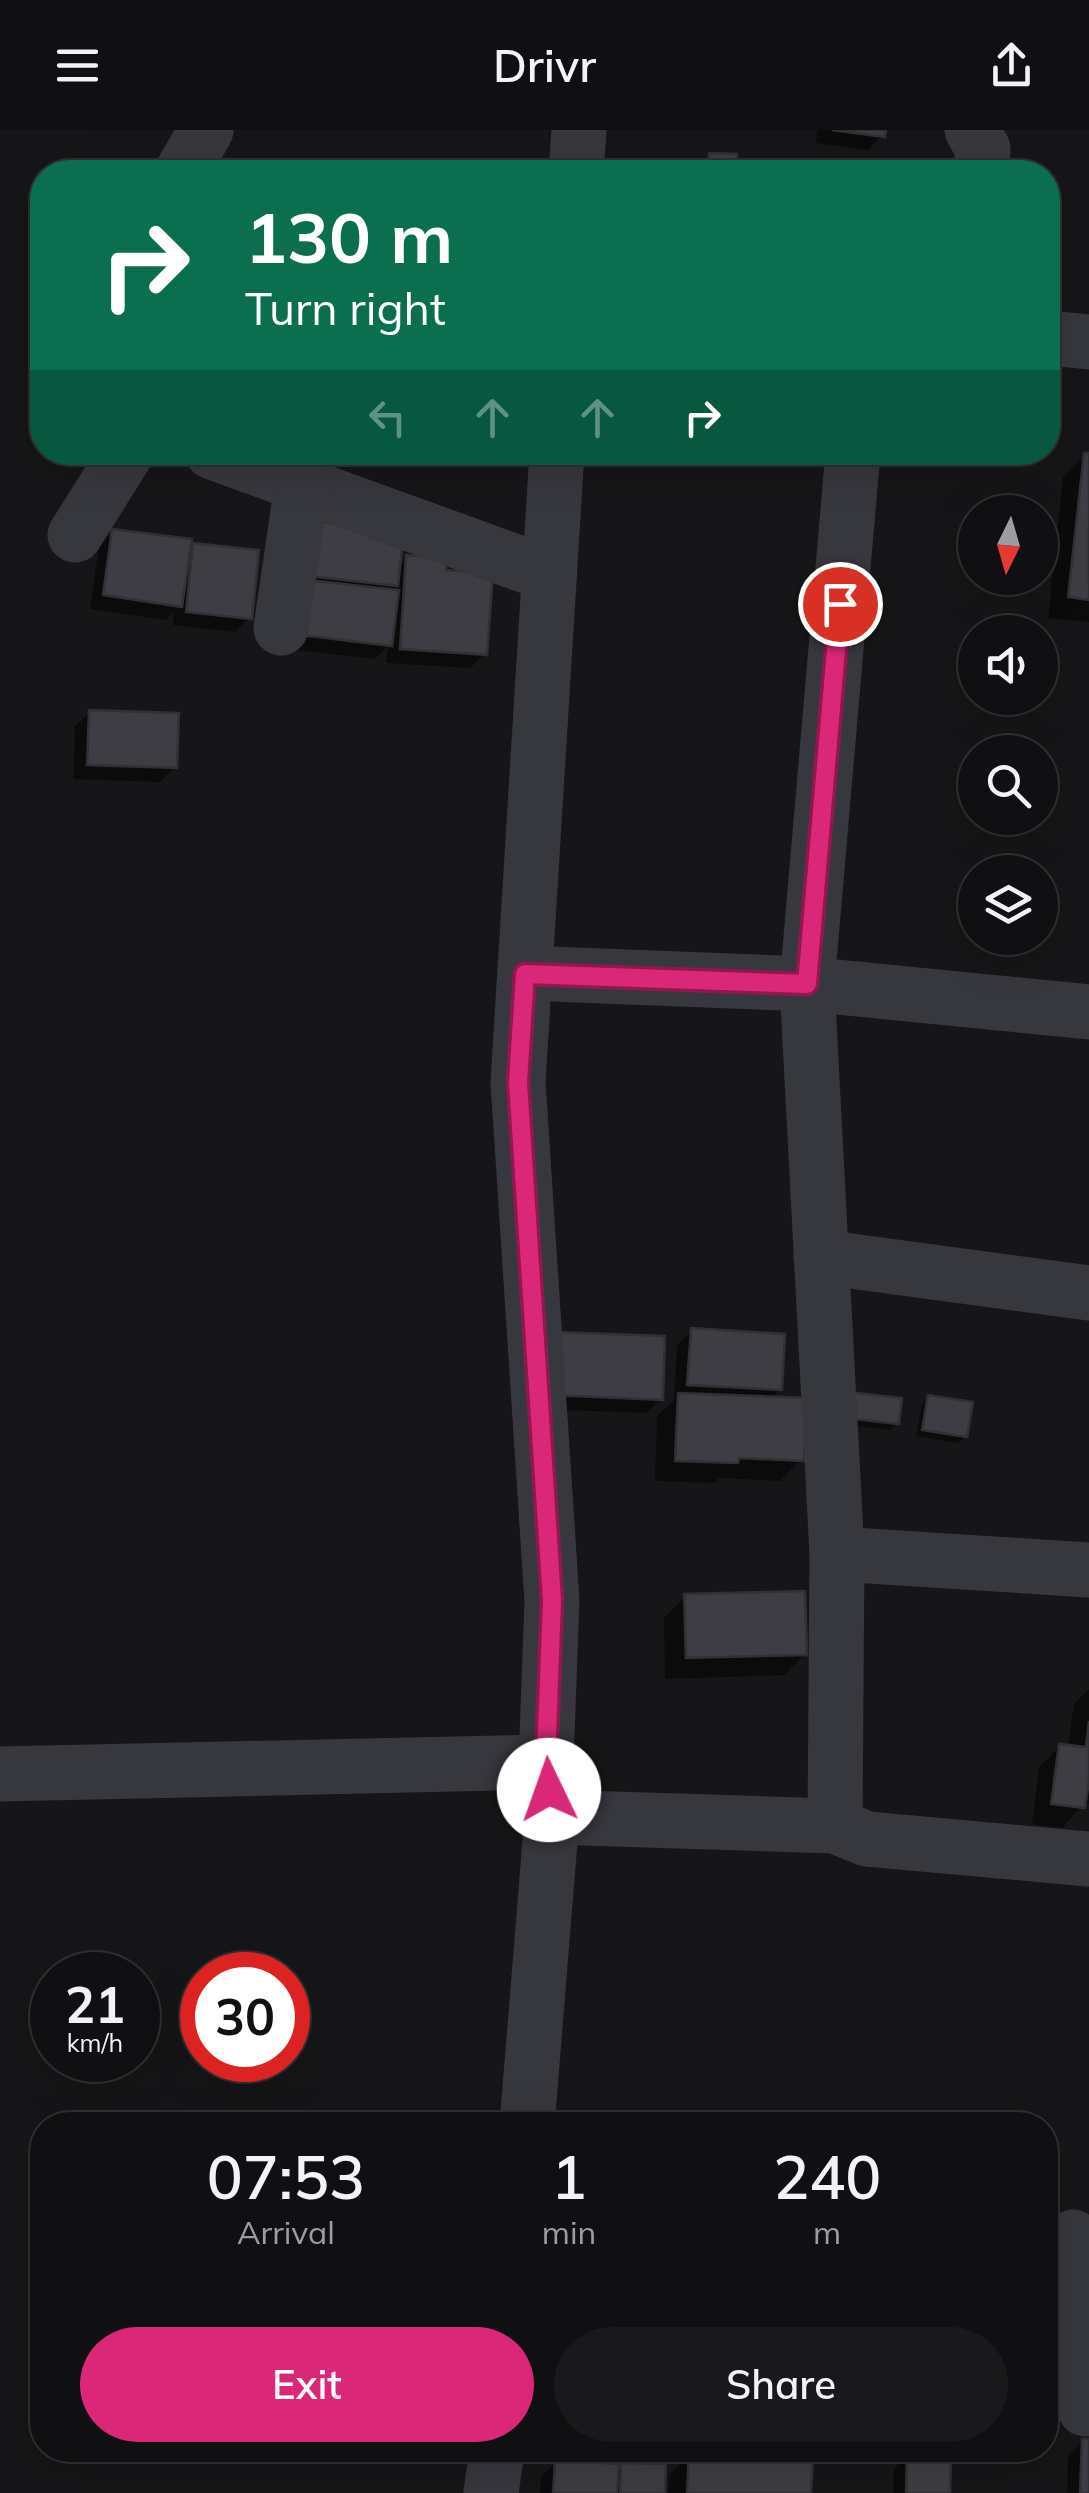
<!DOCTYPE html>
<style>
body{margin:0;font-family:Mulish,sans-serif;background:#19191b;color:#f1f3f6;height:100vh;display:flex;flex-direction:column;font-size:38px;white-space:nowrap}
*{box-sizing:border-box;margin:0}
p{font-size:32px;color:#9c9d9f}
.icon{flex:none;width:55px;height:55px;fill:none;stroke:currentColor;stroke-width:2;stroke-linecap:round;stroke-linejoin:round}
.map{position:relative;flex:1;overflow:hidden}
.drawer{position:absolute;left:30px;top:1982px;width:1028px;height:350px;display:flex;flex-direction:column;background:#101012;border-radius:40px;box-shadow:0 10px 40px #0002,0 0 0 2px #303032}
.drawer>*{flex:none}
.top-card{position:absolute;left:30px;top:30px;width:1030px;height:305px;border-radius:40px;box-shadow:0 10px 40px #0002,0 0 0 2px #303032;background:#0b6e4f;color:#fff;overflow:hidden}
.needle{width:65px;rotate:185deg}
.controls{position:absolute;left:958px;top:365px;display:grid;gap:20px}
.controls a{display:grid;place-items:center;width:100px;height:100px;border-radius:50%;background:#101012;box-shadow:0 10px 40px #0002,0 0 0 2px #303032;font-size:50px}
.speed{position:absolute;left:30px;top:1822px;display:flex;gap:20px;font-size:50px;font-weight:700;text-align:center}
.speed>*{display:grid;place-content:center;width:130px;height:130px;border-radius:50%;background:#101012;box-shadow:0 10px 40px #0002,0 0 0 2px #303032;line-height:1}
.speed small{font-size:25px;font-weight:400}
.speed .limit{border:15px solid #d22;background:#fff;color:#111}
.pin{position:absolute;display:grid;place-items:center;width:85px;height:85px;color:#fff;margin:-42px;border:5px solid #fff;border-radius:50%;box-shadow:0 2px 10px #0007}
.me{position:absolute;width:110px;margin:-55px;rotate:357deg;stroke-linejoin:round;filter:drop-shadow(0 0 8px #0008)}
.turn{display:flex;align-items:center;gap:35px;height:210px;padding:0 50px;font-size:45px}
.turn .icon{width:130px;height:130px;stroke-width:2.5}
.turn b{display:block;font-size:70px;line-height:85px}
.lanes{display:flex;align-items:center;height:95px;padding:0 50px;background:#0003;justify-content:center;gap:50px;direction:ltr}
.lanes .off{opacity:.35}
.eta{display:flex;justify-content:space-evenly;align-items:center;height:170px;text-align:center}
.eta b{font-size:60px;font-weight:600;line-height:70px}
.action{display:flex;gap:20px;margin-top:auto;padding:20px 50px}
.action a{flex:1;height:115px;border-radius:60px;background:#db2777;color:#fff;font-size:40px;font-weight:600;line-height:115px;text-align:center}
.action a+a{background:#19191b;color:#f1f3f6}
header{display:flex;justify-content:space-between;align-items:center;height:130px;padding:0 50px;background:#101012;font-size:45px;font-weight:600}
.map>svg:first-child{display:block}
.shadow{fill:#0007}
.building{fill:#3d3d43;stroke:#313034;stroke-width:2.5}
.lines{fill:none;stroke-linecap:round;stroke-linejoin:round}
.minor{stroke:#37373e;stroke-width:55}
.route-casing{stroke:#8e194d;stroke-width:25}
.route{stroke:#db2777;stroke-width:18}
</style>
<header><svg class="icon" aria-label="menu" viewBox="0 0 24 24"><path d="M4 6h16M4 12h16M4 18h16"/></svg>Drivr<svg class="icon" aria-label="share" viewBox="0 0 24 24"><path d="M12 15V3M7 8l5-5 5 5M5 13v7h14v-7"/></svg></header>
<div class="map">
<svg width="1089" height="2363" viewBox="0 0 1089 2363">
<rect width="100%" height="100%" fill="#161618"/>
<g class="shadow">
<polygon points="817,0 883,0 883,5 868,20 816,13"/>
<polygon points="710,25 735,26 734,42 703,42 703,32"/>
<polygon points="1085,325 1089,326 1089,492 1048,488 1063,347"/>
<polygon points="113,401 187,423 194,416 249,488 235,502 173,495 174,481 166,490 90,479 99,416"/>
<polygon points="292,407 398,437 407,428 443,442 485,524 470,538 386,533 388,516 375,529 279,518"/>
<polygon points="90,582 175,637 160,652 73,649 75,596"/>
<polygon points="692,1201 780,1259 770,1269 801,1330 780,1351 719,1348 715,1353 655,1351 657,1286 674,1270 677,1215"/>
<polygon points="541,1219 661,1269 646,1283 538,1279"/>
<polygon points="928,1267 965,1306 958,1313 916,1306 922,1274"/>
<polygon points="842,1271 897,1293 890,1300 840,1294"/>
<polygon points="685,1467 805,1524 784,1545 665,1549 664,1488"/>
<polygon points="1089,1559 1089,1674 1083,1674 1062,1698 1032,1694 1039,1637 1060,1616 1068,1617 1074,1574"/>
<polygon points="1046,2081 1052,2129 1045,2136 1045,2082"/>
<polygon points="1045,2165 1066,2238 1052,2252 1045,2252"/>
<polygon points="1083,2311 1089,2311 1089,2363 1067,2363 1068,2326"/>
<polygon points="690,2324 808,2363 668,2363 669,2345"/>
<polygon points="908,2324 947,2363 893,2363 894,2339"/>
<polygon points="556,2333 663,2336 663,2363 540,2363 541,2347"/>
</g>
<g class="building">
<polygon points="832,0 886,0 885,7"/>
<polygon points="709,23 737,24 737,42 708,42"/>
<polygon points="1084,323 1089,323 1089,470 1068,467"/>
<polygon points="306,390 404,401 398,456 299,445"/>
<polygon points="112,399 192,409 182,477 103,465"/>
<polygon points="193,413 259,420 252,489 186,482"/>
<polygon points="406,425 447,428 446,440 493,443 487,525 400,519"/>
<polygon points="299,449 399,460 392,516 292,504"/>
<polygon points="89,580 179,583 177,638 87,635"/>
<polygon points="691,1198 785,1204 782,1260 687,1255"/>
<polygon points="554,1202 665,1206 663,1270 551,1265"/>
<polygon points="848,1262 902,1268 899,1294 845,1288"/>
<polygon points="678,1263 807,1268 804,1331 739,1328 738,1333 675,1331"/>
<polygon points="928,1265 973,1272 967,1307 922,1300"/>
<polygon points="805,1461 807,1525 686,1528 684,1464"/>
<polygon points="1089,1591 1089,1651 1085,1678 1051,1674 1059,1614 1086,1617"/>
<polygon points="1045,2163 1071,2163 1069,2239 1045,2239"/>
<polygon points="1082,2309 1089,2309 1089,2363 1080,2363"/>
<polygon points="689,2321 813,2328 811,2363 687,2363"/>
<polygon points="907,2322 951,2323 950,2363 906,2363"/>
<polygon points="555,2330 619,2334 617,2363 553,2363"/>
<polygon points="621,2333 666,2334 665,2363 620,2363"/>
</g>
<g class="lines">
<g class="minor">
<polyline points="972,0 983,19 981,42"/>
<polyline points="182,42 206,0"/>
<polyline points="576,42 579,0"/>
<polyline points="1048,208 1089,212"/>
<polyline points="212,322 549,444"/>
<polyline points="75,405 127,322"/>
<polyline points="281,498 302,355"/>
<polyline points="525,843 807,854 1089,882"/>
<polyline points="821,1127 1089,1163"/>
<polyline points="837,1424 1089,1440"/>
<polyline points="0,1644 546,1632"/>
<polyline points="552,1687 835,1696 867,1709 1089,1729"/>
<polyline points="835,1696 837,1424 807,854 853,322"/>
<polyline points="527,1995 552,1687 546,1632 552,1471 518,952 557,322"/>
<polyline points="1073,2107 1085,2279"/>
<polyline points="491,2363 497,2320"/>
</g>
</g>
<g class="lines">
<defs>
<polyline id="route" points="549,1660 546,1632 552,1470 518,952 525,844 807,854 840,474"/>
</defs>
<use href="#route" class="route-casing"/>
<use href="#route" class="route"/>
</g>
</svg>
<div class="controls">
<a><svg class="needle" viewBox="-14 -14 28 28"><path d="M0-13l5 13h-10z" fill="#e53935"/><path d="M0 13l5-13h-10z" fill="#9c9d9f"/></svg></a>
<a><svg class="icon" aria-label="sound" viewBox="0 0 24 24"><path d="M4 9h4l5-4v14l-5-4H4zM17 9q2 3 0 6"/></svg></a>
<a><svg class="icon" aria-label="search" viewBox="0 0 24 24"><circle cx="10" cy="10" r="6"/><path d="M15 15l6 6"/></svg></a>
<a><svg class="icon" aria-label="layers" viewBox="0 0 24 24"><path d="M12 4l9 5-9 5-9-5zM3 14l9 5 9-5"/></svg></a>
</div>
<div class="speed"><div>21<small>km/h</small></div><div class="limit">30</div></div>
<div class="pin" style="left:840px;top:474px;background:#d93025"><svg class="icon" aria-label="arrive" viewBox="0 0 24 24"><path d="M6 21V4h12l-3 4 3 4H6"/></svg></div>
<svg class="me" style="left:549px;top:1660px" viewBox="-20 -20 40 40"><circle r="19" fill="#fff"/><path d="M0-13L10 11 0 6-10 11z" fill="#db2777"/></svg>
<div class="top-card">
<div class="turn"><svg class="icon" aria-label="right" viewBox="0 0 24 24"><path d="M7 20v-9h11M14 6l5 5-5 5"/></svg><div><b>130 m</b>Turn right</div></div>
<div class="lanes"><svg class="icon off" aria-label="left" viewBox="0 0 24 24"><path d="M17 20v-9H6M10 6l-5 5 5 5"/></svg><svg class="icon off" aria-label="ahead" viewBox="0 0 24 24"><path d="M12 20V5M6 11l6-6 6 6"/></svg><svg class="icon off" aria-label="ahead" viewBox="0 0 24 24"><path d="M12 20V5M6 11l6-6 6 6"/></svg><svg class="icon" aria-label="right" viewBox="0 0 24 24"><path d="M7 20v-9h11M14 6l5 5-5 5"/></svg></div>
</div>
<section class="drawer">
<div class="eta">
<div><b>07:53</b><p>Arrival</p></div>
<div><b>1</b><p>min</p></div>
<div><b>240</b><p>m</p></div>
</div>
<div class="action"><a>Exit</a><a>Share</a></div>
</section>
</div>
